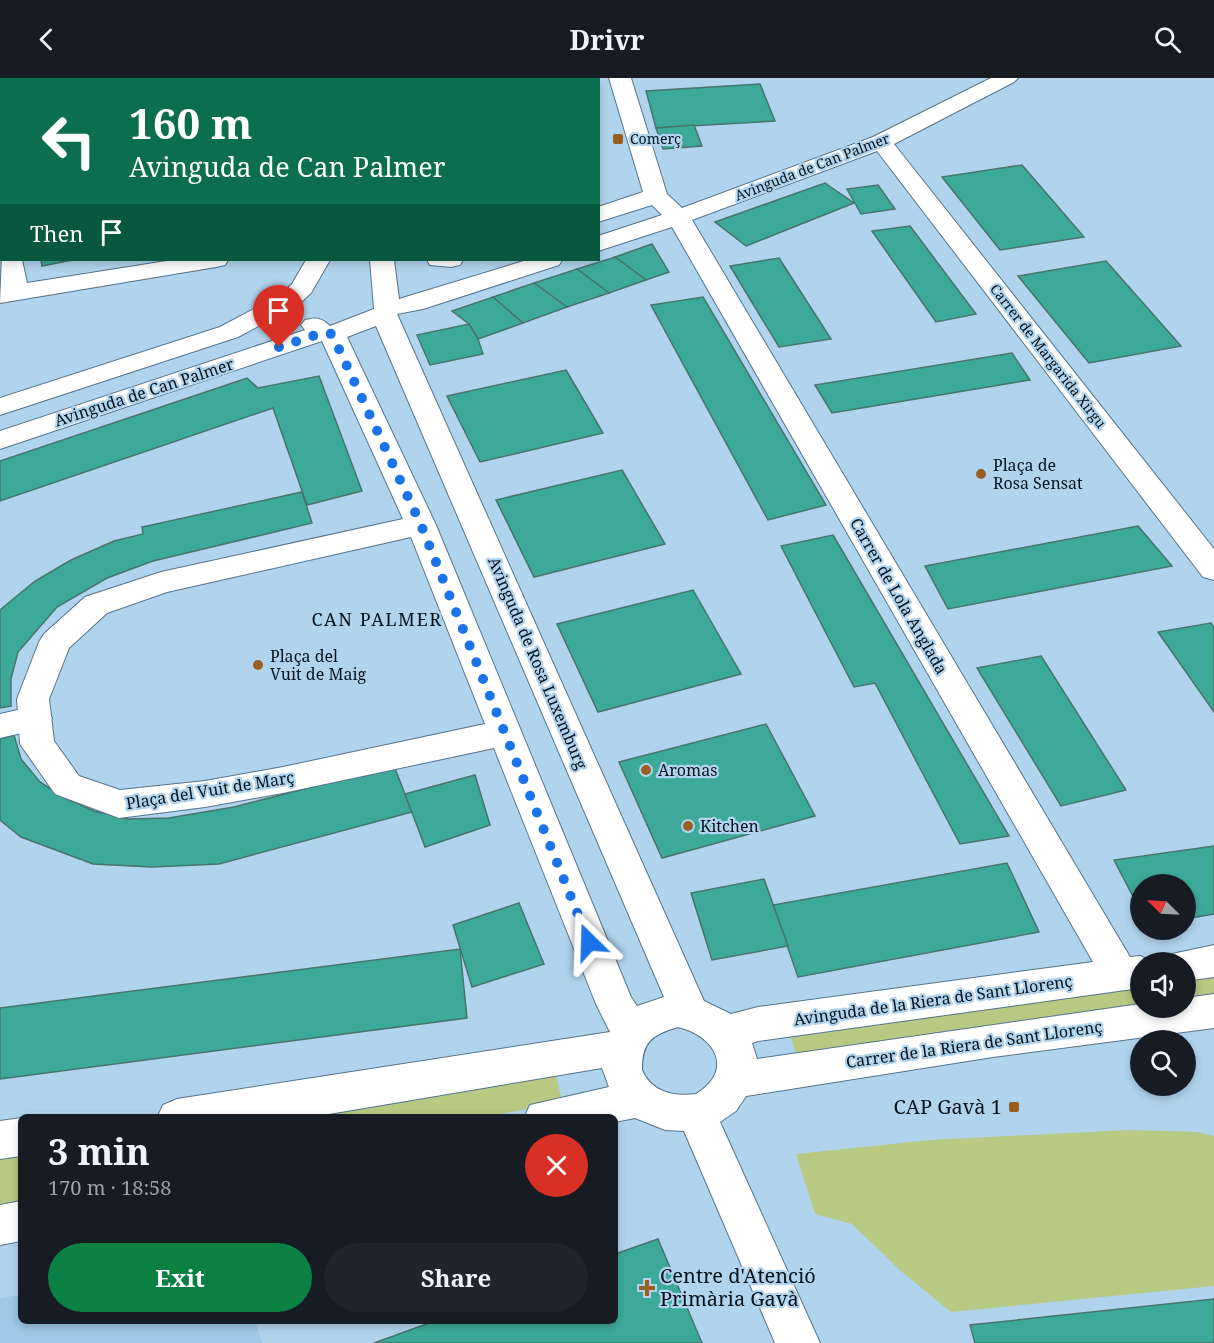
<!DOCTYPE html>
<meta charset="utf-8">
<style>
body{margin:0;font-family:"Noto Serif",serif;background:#20242c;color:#f1f3f6;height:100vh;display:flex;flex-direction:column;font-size:22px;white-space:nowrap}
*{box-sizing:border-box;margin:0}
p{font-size:20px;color:#9ea1a6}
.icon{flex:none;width:33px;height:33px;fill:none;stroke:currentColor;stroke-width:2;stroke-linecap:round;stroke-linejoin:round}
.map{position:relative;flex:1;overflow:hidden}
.side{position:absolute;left:18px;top:1036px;width:600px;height:210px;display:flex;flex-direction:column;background:#171b24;border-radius:9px;box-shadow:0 3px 9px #0003}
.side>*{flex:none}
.hud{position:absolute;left:0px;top:0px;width:600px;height:183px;box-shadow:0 3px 9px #0003;background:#0b6e4f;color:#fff;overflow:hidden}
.needle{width:39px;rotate:294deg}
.controls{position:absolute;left:1130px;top:796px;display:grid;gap:12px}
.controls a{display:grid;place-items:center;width:66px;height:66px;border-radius:50%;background:#171b24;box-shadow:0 3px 9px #0003;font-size:30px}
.pin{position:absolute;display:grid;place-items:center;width:51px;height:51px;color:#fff;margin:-62px -26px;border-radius:50% 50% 50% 0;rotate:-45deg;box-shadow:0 0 6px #0007}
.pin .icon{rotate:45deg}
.me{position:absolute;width:66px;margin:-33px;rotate:338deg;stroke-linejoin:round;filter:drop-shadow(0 0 4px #0008)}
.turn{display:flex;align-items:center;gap:21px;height:126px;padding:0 30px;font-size:27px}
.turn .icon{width:78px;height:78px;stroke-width:2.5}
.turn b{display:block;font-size:42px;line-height:51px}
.then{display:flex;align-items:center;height:57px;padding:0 30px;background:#0003;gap:12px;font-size:22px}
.round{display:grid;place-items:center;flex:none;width:63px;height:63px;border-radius:32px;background:#20242c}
.summary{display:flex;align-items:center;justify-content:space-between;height:102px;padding:0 30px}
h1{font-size:36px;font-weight:700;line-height:45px}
.button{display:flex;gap:12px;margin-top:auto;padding:12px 30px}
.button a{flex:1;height:69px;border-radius:36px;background:#0b8043;color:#fff;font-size:24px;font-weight:700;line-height:69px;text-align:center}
.button a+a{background:#20242c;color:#f1f3f6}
header{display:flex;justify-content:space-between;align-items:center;height:78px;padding:0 30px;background:#171b24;font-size:27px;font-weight:700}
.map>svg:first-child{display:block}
.built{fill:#9fc9e7}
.green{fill:#b7c983}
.building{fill:#3daa99;stroke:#47746b;stroke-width:1.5}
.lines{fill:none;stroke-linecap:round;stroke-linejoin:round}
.pedestrian-casing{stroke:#54748b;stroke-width:2}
.minor-casing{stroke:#54748b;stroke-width:2}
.pedestrian{fill:#fff;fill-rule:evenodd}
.minor{fill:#fff;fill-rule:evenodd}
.route{stroke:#1a73e8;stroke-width:10;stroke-dasharray:0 18}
.poi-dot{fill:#9b5e22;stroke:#b1d4ee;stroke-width:2}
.labels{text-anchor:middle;stroke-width:4.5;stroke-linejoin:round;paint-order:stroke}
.far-poi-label{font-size:14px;fill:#051119;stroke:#b1d4ee;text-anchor:start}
.far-street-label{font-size:14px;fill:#051119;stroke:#b1d4ee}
.street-label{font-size:16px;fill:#051119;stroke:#b1d4ee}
.poi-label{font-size:16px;fill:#051119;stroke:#b1d4ee;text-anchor:start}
.neighbourhood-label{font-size:18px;letter-spacing:1.5px;fill:#051119;stroke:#b1d4ee}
.near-poi-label{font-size:20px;fill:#051119;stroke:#b1d4ee;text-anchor:end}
</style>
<header><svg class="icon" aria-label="back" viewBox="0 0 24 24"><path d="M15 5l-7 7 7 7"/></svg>Drivr<svg class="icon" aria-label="search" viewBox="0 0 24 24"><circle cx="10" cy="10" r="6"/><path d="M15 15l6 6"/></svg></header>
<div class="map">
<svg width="1214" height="1265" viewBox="0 0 1214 1265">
<rect width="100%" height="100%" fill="#b1d4ee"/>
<polygon class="built" points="21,1217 21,1244 256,1244 262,1265 0,1265 0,1220"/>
<g class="green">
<polygon points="1214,898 1214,923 1185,927 1185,902"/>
<polygon points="1140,908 1140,930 797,980 790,956"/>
<polygon points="556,996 562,1025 483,1039 249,1040"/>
<polygon points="1130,1052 1198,1054 1214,1058 1214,1208 951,1234 902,1194 852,1146 815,1136 796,1076 930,1062"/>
<polygon points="21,1072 21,1123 0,1127 0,1075"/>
</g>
<g class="building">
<polygon points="760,6 775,43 656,50 646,13"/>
<polygon points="694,47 702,68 663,71 656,50"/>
<polygon points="1022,87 1084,159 1000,172 942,99"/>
<polygon points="825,105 854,125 746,168 715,144"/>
<polygon points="878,107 895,131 861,136 847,111"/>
<polygon points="910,148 976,236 936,244 872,153"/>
<polygon points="652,166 669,194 646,202 615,179"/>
<polygon points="615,179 646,202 609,215 577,191"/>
<polygon points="779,180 831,261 779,269 730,188"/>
<polygon points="41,182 72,182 42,188"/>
<polygon points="1106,183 1181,268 1089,285 1018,198"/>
<polygon points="577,191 609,215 567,229 534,205"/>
<polygon points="534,205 567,229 523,245 493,219"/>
<polygon points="493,219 523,245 478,261 469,246 452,233"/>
<polygon points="703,219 826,427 768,442 651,227"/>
<polygon points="469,246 478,261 483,276 430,287 417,257"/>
<polygon points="1012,275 1030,302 832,335 815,307"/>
<polygon points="566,292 603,355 480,384 447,318"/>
<polygon points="319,298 362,413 307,427 273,330 0,423 0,383 247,300 258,310"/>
<polygon points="622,392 665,466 534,499 496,422"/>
<polygon points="302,414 312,445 153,483 107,500 57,529 18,574 11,601 11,628 0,630 0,532 35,503 71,482 114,463 143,456 142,449"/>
<polygon points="1138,448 1172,488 948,531 925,488"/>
<polygon points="833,457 1009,758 960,766 875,605 854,609 781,468"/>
<polygon points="693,512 741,596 598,634 557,546"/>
<polygon points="1211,545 1214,550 1214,634 1158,554"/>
<polygon points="1041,578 1126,712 1061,728 977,590"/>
<polygon points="766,646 815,738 662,780 619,684"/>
<polygon points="14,657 21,681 40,704 65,720 94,733 128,741 169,740 234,729 394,688 412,734 219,786 152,789 93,786 21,759 0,742 0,661"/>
<polygon points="475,697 490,747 425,769 405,716"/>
<polygon points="1214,768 1214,836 1185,841 1185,807 1140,807 1140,832 1114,782"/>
<polygon points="1007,785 1039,854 798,899 773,827"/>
<polygon points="764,801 788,868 712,882 691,815"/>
<polygon points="519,825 544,886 472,909 453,847"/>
<polygon points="460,871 467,940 0,1001 0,930"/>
<polygon points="658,1161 702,1265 374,1265 432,1244 615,1244 615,1176"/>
<polygon points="1214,1221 1214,1265 975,1265 970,1247"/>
</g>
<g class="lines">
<defs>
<polygon id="pedestrian" points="35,628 47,631 52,640 47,649 0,660 0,636"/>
<g id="minor">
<rect x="362" y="0" width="22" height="2"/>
<path d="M609,0H631L667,116L682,130L873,59L991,0H1018L1014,4L894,66L1214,471V502L1203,499L877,73L692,142L1130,879L1140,878L1155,885H1140V910L758,963L752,965L757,981L1140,926V930H1185V920L1214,916V950L993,979L746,1018L736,1033L720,1044L820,1265H775L684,1053L665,1052L635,1040L615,1044V1040H524L530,1027L609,1009L602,990L305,1040H157L163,1027L177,1021L610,954L596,926L494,670L283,715L205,729L119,740L55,716L20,666L17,621L39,564L44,556L85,519L161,494L403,441L322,263L0,371V353L305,252L301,247L305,242C316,239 322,240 330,248L374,231L370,182H394L399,221L527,182H562L559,187L423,231L397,236L704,923L731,936L758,929L1093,884L672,149L598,173V158L662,137L652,127L598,144V129L643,114ZM376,248L664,919L637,928L631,919L436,447L347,259ZM411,459L485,646L283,689L205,703L120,712L79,698L54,663L49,621L69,570L107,535L167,514ZM678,949C715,958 735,992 696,1016C674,1019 651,1014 642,992C642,964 651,957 678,949Z"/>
<rect x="0" y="76" width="2" height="14"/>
<rect x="0" y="121" width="2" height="22"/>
<polygon points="2,177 2,182 22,182 27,205 173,182 228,182 225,187 216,189 0,225"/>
<polygon points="306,182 330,182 311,215 298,227 238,259 0,337 0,320 220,249 280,217 292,206"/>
<polygon points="427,182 463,182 460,187 451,189 430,187"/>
<polygon points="1214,867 1214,899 1185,903 1185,885 1167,885 1172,876"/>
<polygon points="21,1040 21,1078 0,1081 0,1043"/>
<polygon points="21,1123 21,1163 0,1167 0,1127"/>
</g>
</defs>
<use href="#pedestrian" class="pedestrian-casing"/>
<use href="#minor" class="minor-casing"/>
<use href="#pedestrian" class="pedestrian"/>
<use href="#minor" class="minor"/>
</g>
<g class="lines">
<polyline class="route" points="279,269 322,255 332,256 421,447 589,864"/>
</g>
<g class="poi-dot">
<rect x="612" y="55" width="12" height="12" rx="3"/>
<circle cx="981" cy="396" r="6"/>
<circle cx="258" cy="587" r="6"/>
<circle cx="646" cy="692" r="6"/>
<circle cx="688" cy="748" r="6"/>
<rect x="1008" y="1023" width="12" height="12" rx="3"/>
<path d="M644 1201h6v6h6v6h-6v6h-6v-6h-6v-6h6z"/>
</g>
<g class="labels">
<g class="far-poi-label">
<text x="630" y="66">Comerç</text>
</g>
<g class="far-street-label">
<text transform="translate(812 89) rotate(-21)" y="5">Avinguda de Can Palmer</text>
<text transform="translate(1048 278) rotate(52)" y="5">Carrer de Margarida Xirgu</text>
</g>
<g class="street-label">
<text transform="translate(144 314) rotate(-18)" y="6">Avinguda de Can Palmer</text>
<text transform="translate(899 518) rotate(60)" y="6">Carrer de Lola Anglada</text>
<text transform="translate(538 585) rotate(67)" y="6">Avinguda de Rosa Luxemburg</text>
<text transform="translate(210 712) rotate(-9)" y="6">Plaça del Vuit de Març</text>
<text transform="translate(933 922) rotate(-8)" y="6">Avinguda de la Riera de Sant Llorenç</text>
<text transform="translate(974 966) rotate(-8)" y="6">Carrer de la Riera de Sant Llorenç</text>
</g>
<g class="poi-label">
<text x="993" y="393">Plaça de<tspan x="993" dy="18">Rosa Sensat</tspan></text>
<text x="270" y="584">Plaça del<tspan x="270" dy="18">Vuit de Maig</tspan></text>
<text x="658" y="698">Aromas</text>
<text x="700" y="754">Kitchen</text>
</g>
<g class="neighbourhood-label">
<text x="377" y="548">CAN PALMER</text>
</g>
<g class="near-poi-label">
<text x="1002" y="1036">CAP Gavà 1</text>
<text x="660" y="1205" text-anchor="start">Centre d'Atenció<tspan x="660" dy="23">Primària Gavà</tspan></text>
</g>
</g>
</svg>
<div class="controls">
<a><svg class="needle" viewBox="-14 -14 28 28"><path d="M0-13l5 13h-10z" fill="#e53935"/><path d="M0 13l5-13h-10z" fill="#9ea1a6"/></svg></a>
<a><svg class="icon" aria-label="sound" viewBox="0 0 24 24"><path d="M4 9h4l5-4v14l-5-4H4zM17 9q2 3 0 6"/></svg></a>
<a><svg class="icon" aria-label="search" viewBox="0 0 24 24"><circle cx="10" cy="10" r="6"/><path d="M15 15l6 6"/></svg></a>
</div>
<div class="pin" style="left:279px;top:269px;background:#d93025"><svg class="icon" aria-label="arrive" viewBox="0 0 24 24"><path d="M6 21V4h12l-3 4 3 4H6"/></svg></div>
<svg class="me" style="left:589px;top:864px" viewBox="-20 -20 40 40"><path d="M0-17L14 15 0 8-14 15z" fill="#1a73e8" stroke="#fff" stroke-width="4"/></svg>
<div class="hud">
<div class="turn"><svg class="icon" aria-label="left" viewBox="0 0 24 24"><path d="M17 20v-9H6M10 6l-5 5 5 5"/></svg><div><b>160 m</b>Avinguda de Can Palmer</div></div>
<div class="then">Then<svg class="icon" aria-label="arrive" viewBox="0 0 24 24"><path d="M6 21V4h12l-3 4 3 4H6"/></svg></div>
</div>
<section class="side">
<div class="summary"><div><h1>3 min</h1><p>170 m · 18:58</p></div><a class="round" style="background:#d93025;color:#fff"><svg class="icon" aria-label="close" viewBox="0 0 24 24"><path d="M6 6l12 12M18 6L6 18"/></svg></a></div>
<div class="button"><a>Exit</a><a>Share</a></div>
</section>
</div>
